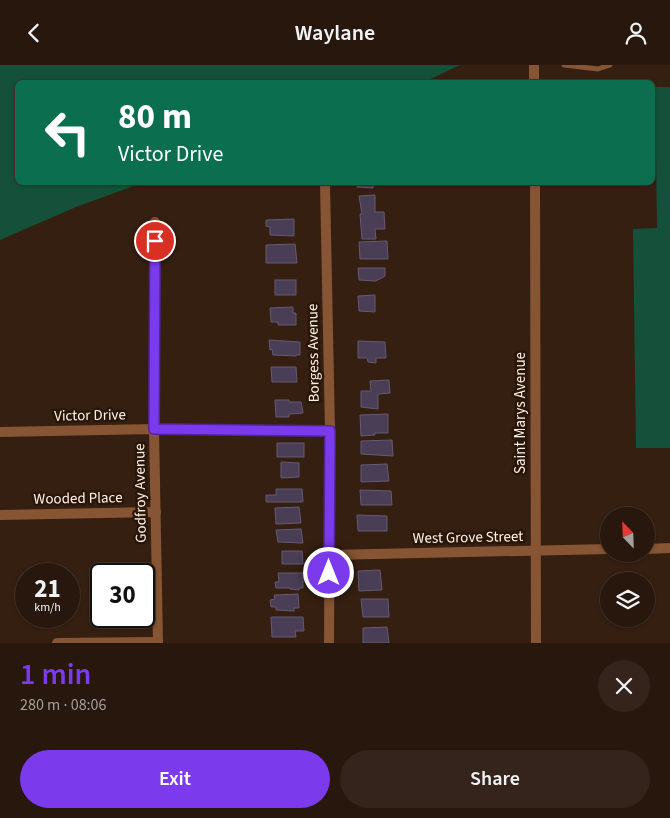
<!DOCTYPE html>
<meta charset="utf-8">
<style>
body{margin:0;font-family:"Source Sans 3",sans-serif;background:#34241b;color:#f1f3f6;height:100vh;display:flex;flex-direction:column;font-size:19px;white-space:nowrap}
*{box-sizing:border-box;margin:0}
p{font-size:16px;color:#a59f9d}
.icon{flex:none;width:28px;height:28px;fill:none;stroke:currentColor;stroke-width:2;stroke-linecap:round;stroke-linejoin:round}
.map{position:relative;height:578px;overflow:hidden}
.panel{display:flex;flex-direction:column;background:#28170d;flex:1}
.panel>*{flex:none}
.guide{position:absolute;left:15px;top:15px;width:640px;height:105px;border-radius:8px;box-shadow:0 1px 4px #0004,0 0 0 1px #44362e;background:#0b6e4f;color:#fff;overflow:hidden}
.needle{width:32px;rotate:337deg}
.fabs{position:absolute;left:600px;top:442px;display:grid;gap:10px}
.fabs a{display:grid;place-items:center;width:55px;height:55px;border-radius:50%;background:#28170d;box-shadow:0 1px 4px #0004,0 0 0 1px #44362e;font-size:25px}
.speed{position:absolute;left:15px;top:498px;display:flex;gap:10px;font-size:25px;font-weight:700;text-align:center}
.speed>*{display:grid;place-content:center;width:65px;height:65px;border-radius:50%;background:#28170d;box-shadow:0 1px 4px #0004,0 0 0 1px #44362e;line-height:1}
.speed small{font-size:12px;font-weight:400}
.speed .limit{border:2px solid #111;border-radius:8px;background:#fff;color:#111}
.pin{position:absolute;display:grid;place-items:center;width:42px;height:42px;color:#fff;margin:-21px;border:2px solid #fff;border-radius:50%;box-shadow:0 1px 5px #0007}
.me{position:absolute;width:55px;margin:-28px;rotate:0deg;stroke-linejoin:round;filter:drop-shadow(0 0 4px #0008)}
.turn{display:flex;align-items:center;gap:18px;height:105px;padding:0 20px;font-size:22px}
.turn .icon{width:65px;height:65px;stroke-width:2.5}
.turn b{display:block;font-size:35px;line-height:42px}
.round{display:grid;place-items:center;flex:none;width:52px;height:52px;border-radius:26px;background:#34241b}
.headline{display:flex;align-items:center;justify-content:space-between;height:85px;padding:0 20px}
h1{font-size:30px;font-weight:600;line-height:38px;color:#7c3aed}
.button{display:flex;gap:10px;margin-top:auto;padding:10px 20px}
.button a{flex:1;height:58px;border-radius:30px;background:#7c3aed;color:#fff;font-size:20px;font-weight:600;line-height:58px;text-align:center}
.button a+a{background:#34241b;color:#f1f3f6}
header{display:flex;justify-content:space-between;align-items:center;height:65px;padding:0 20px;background:#28170d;font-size:22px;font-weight:600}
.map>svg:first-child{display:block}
.green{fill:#15513a}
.building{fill:#493e56;stroke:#655a73}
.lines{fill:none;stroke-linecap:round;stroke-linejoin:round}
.service{stroke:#875434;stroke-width:5}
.minor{stroke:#875434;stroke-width:10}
.route-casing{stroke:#51269a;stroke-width:12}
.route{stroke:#7c3aed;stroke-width:9}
.labels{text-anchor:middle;stroke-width:5;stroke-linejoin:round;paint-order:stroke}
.street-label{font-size:15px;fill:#fff2eb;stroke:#2a1607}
</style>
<header><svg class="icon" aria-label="back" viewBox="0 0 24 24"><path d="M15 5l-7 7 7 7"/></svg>Waylane<svg class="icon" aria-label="person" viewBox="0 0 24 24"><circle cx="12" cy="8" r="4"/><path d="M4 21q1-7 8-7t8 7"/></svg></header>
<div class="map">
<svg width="670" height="578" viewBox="0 0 670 578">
<rect width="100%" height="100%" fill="#351f11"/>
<g class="green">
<polygon points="0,0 460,0 422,18 18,18 18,118 142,118 76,142 0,175"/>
<polygon points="655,22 670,22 670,383 636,383 633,164 657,163"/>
</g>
<g class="building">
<polygon points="357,118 373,118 373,123 357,122"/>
<polygon points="375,130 375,147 384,147 385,164 375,164 376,174 362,174 360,149 362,149 359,131"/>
<polygon points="294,154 294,171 270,170 270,162 266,161 266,155"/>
<polygon points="387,176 388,194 360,194 359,177"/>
<polygon points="295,179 297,198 266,198 266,180"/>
<polygon points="358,203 385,203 385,211 376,216 359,215"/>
<rect x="275" y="215" width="21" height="15"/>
<polygon points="375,230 375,247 359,246 358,231"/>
<polygon points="293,242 293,248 296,248 296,260 278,260 278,257 271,257 270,243"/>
<polygon points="269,275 300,277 300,290 296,290 296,291 273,290 272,284 270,285"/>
<polygon points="358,276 385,277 386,293 376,293 376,298 368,297 367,293 358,293"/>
<polygon points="271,302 296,302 297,317 272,317"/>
<polygon points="389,315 390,328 378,329 378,344 361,342 361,326 371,326 370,316"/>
<polygon points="275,335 289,335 289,337 301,337 303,348 289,349 289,352 276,352"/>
<polygon points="388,349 388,368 375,368 375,370 361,371 360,350"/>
<polygon points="392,375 393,391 361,389 361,376"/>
<rect x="277" y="378" width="27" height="14"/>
<polygon points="281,397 299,398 299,412 281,413"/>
<polygon points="387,399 389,416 361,417 361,400"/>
<polygon points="276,424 302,424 303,437 266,437 266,430 276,430"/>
<polygon points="360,425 391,426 392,440 361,440"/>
<polygon points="299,442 301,458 276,459 275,443"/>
<polygon points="357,450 387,451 387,466 358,466"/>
<polygon points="301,464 303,478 278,477 276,465"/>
<polygon points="282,486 302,486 303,499 282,499"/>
<polygon points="380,505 382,525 359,526 358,506"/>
<polygon points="278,508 303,508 303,523 299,523 299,525 290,524 290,523 276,523 275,517 279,517"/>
<polygon points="298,529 299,543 294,543 294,546 276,545 276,542 271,542 270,535 275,534 274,530"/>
<polygon points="361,534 388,534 389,552 363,552"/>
<polygon points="271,552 303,552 304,566 295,566 296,572 272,572"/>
<polygon points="387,562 389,578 363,578 363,563"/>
</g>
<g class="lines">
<polyline class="service" points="564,0 598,4 610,0"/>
<g class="minor">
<polyline points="534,0 534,18"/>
<polyline points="325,118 330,366 329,578"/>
<polyline points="535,118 536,578"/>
<polyline points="155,157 154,364 158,578"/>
<polyline points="0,367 154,364 330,366"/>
<polyline points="0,450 156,447"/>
<polyline points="646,484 670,483"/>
<polyline points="329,490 609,484"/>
<polyline points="57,578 158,577"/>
</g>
</g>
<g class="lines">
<defs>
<polyline id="route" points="155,176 154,364 330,366 329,508"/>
</defs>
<use href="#route" class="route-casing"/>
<use href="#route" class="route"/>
</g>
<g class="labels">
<g class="street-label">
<text transform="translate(313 288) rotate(-91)" y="5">Borgess Avenue</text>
<text transform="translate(520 348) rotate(-90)" y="5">Saint Marys Avenue</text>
<text transform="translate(90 350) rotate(-1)" y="5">Victor Drive</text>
<text transform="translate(140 428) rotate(-91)" y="5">Godfroy Avenue</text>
<text transform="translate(78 433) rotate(-1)" y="5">Wooded Place</text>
<text transform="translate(468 472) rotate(-1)" y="5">West Grove Street</text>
</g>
</g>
</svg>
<div class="fabs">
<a><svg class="needle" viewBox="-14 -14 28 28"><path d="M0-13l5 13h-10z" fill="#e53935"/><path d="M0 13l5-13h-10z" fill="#a59f9d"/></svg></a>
<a><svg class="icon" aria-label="layers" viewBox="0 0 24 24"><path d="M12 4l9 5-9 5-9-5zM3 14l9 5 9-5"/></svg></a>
</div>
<div class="speed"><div>21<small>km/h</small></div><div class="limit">30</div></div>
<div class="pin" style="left:155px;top:176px;background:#d93025"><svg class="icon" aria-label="arrive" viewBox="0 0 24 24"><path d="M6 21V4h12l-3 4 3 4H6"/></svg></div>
<svg class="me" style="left:329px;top:508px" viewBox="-20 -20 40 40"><circle r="17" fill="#7c3aed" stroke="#fff" stroke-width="3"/><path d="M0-11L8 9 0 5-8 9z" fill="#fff"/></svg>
<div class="guide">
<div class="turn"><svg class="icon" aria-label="left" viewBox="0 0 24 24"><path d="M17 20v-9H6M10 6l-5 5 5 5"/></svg><div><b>80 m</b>Victor Drive</div></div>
</div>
</div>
<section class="panel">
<div class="headline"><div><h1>1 min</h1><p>280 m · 08:06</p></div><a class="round"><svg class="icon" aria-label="close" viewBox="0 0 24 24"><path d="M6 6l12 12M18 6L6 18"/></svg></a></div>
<div class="button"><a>Exit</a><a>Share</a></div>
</section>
